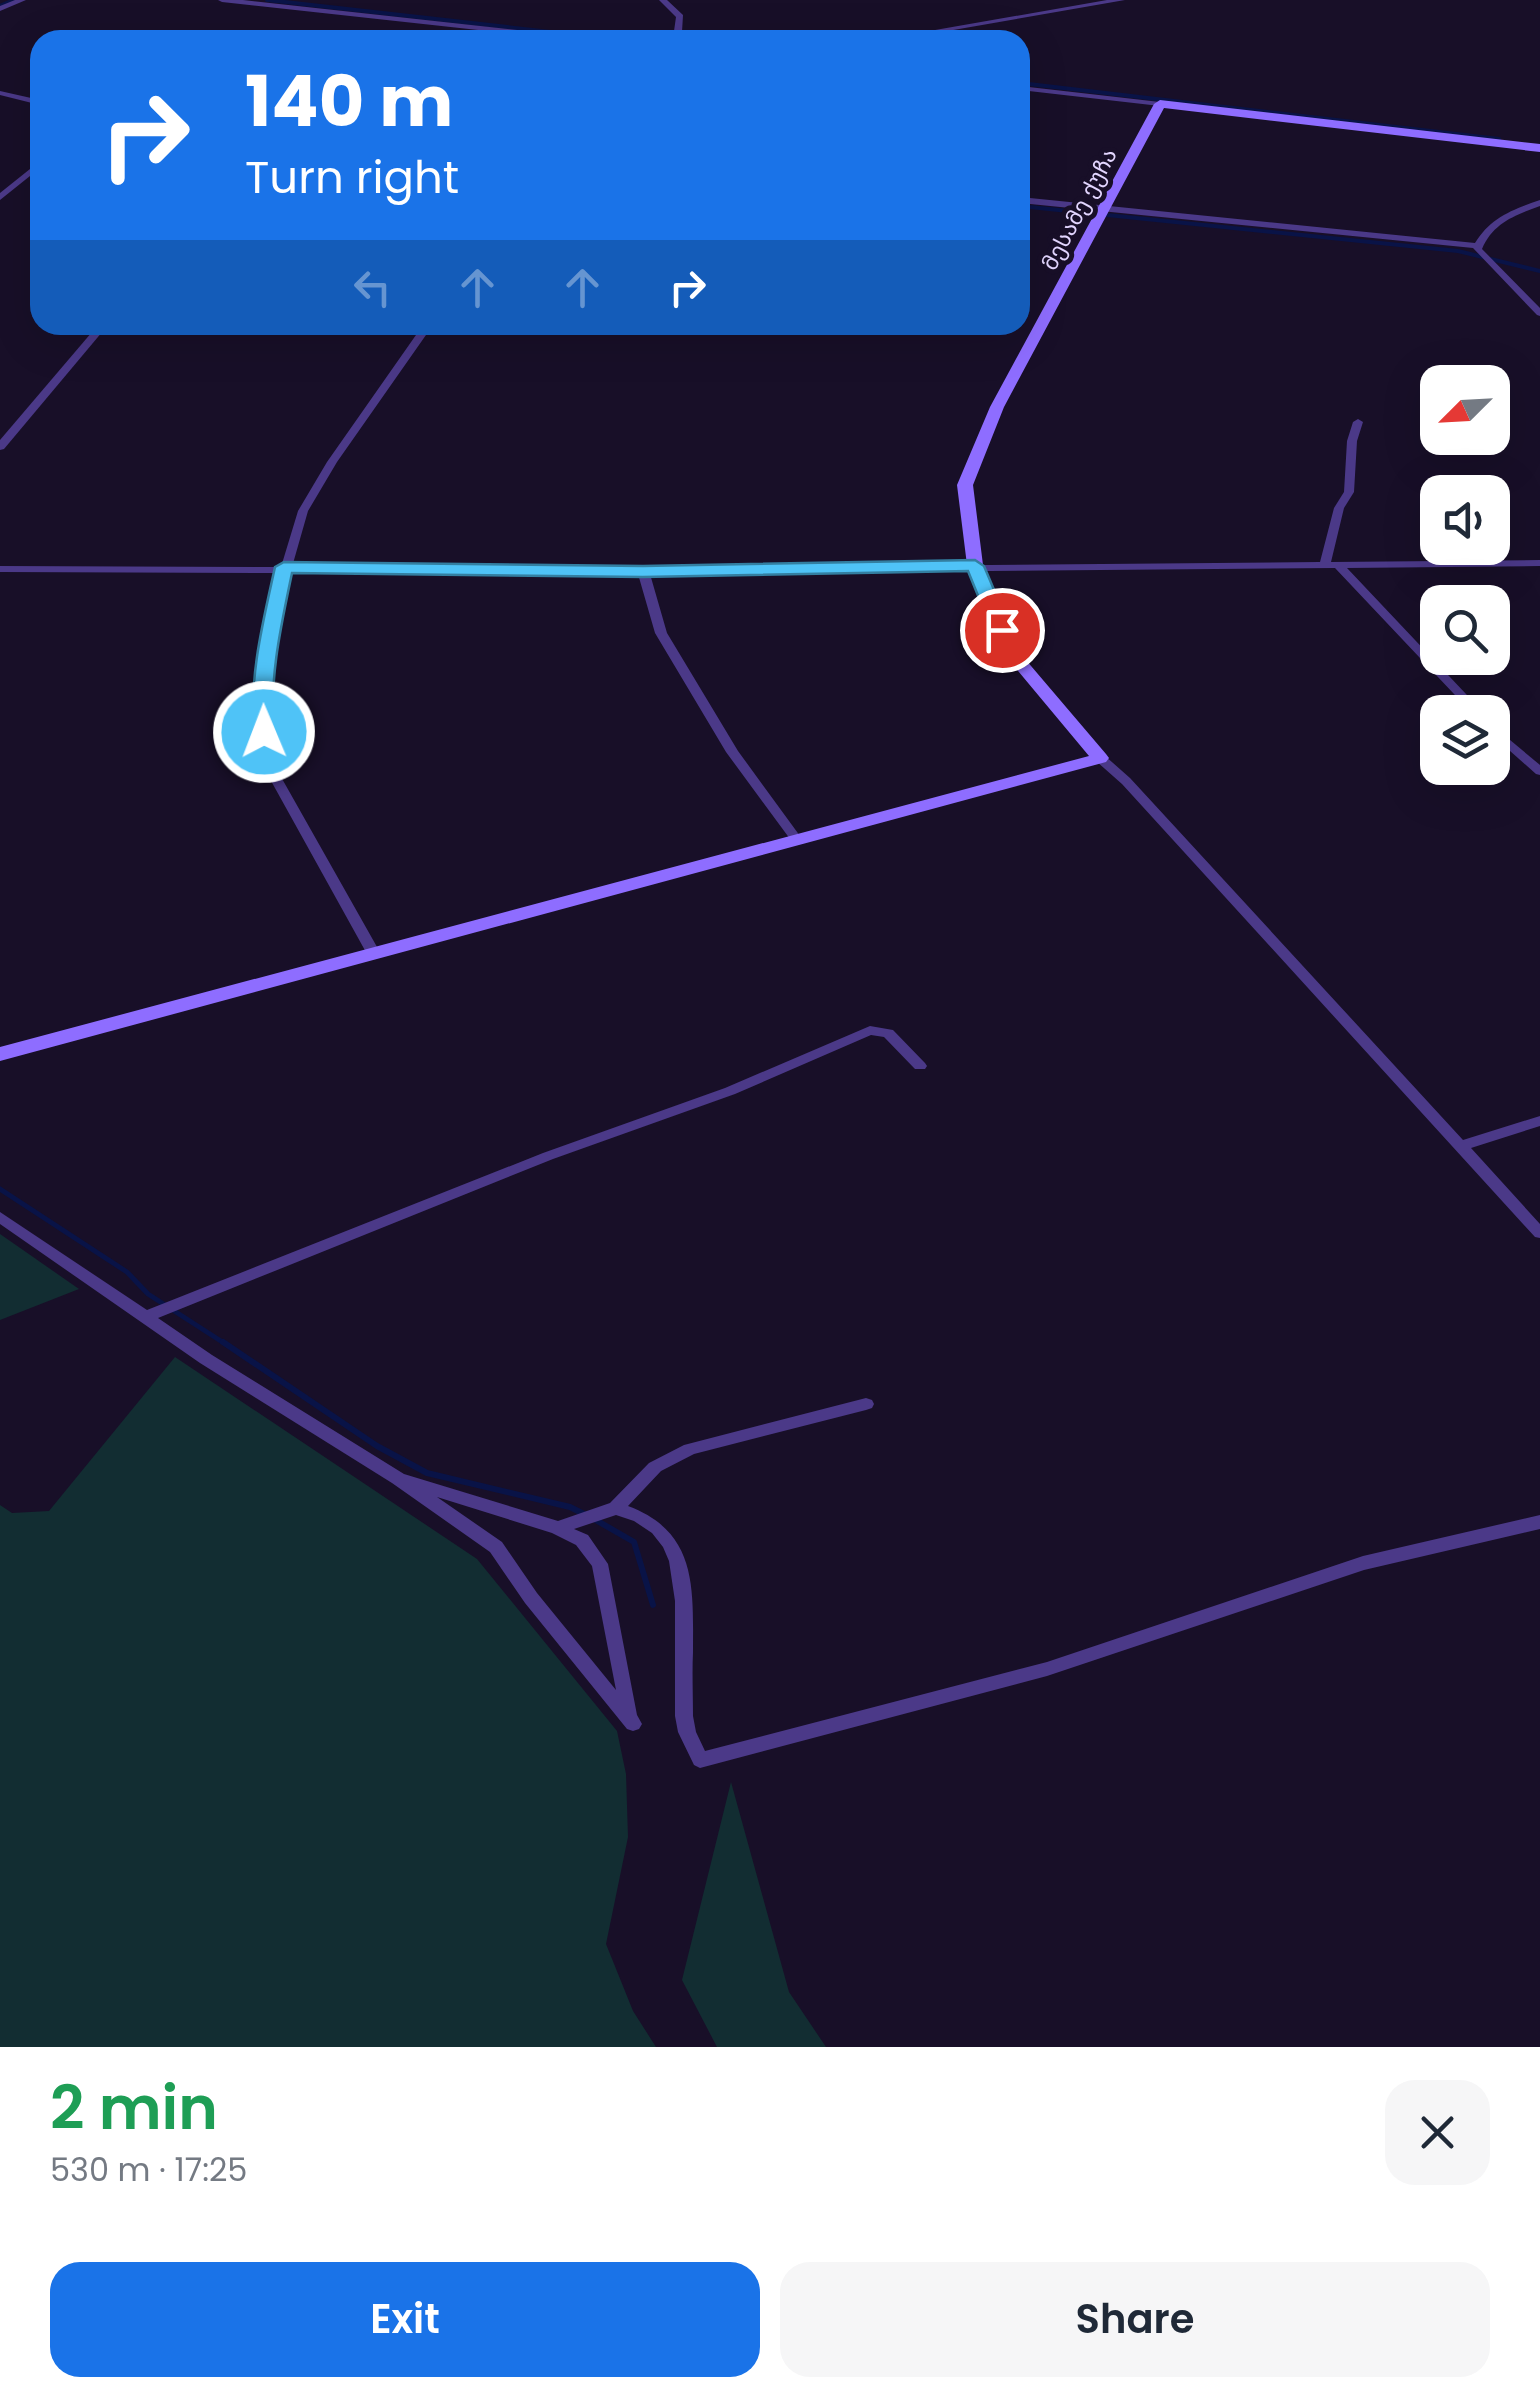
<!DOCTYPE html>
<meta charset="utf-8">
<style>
body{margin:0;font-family:Poppins,"Noto Sans Georgian",sans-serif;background:#f6f6f7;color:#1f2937;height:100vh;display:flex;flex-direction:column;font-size:38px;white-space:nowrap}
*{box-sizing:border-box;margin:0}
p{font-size:32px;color:#747a83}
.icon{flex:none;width:55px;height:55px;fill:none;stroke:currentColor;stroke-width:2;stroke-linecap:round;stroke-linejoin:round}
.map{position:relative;height:2047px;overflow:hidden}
.details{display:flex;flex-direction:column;background:#fff;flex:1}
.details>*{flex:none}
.guide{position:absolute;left:30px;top:30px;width:1000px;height:305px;border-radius:30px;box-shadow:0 10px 40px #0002;background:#1a73e8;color:#fff;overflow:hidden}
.needle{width:65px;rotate:246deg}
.tools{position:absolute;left:1420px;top:365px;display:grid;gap:20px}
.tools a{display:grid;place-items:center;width:90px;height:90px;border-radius:20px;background:#fff;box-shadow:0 10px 40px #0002;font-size:50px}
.pin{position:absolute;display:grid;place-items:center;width:85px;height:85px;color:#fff;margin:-42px;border:5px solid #fff;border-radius:50%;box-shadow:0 2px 10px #0007}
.me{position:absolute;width:110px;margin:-55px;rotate:359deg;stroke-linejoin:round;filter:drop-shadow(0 0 8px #0008)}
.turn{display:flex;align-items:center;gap:35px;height:210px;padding:0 50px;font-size:45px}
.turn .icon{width:130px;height:130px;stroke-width:2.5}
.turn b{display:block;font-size:70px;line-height:85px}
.lanes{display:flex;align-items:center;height:95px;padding:0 50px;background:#0003;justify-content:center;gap:50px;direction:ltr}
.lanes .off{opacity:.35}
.round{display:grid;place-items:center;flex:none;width:105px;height:105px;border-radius:30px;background:#f6f6f7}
.headline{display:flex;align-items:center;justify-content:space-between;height:170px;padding:0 50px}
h1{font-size:60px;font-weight:600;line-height:75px;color:#1e9e55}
.action{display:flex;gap:20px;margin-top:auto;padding:20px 50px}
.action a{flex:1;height:115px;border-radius:30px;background:#1a73e8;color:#fff;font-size:40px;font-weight:600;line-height:115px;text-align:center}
.action a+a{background:#f6f6f7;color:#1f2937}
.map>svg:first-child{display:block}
.green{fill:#122d32}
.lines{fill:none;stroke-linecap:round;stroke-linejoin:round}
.stream-far2{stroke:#091347;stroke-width:4}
.stream-far1{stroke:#091347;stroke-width:5}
.stream{stroke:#091347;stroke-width:6}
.street{fill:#4b3988;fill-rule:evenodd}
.secondary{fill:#8e6dff;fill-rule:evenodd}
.route{fill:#4fc3f7;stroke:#337fa1;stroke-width:2.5}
.labels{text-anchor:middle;stroke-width:10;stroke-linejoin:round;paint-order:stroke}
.far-street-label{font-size:22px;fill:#e3d6ff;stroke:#180f28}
</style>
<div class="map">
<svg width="1540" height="2047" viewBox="0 0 1540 2047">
<rect width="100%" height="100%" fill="#180f28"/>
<g class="green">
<polygon points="0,1234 79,1289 0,1320"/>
<polygon points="175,1357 477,1559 617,1731 626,1774 628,1837 606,1944 633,2011 656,2047 0,2047 0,1505 12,1513 49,1511"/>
<polygon points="731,1782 789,1992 826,2047 717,2047 682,1980"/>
</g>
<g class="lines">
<g class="stream-far2">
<polyline points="267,0 622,40"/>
<polyline points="0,6 14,0"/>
<polyline points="1020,83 1499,139"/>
<polyline points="1020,206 1458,251 1540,271"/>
</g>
<polyline class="stream-far1" points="0,1189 127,1272 148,1294 227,1345"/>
<g class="stream">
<polyline points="223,1342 377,1446 427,1473 570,1507 584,1514"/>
<polyline points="594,1519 634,1542 653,1605"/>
</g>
<g class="street">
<polygon points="15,0 26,0 0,11 0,6"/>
<polygon points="218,0 243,0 591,38 595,40 569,40 222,2"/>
<path d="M659,0H667L683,15L682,32L705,40C695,40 687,36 678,36C667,35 654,40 642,40L674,31L676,17Z"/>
<polygon points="1107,0 1125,0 896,40 878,40"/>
<polygon points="1020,86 1160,102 1164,104 1160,106 1020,90"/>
<polygon points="0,91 40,100 40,105 0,95"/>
<polygon points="40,161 40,168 0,200 0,193"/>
<path d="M1020,197L1475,243C1490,218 1513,209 1540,200V206C1515,215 1493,223 1482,249L1540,308V316L1537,315L1473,248L1020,203Z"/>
<polygon points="98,325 108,325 4,449 0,450 0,440"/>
<polygon points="423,325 433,325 337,462 308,511 292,567 643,568 1320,562 1334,508 1344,492 1347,441 1353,422 1358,419 1363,422 1357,441 1354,492 1344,508 1331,562 1540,560 1540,566 1347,568 1483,712 1471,712 1335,568 650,574 667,633 738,751 800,836 794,840 790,839 726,752 655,633 638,574 290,573 280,609 267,704 272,761 381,954 374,958 367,954 260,761 255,704 268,609 279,573 0,572 0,566 281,567 298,511 327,462"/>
<polygon points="1492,725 1540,765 1540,775 1536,774 1492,735"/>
<polygon points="1100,754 1104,755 1130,778 1463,1140 1540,1116 1540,1126 1471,1148 1540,1224 1540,1238 1535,1237 1122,784 1096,761 1094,758"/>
<path d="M870,1026L893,1030L925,1063L927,1066L925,1069H915L884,1037L871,1035L735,1094L553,1159L158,1318L212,1355L404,1474L558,1521L610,1503L649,1463L684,1445L866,1398L872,1400L874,1404L872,1408L866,1410L694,1454L661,1471L628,1506C698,1532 693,1589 693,1652C692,1673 693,1695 693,1716L696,1732L705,1751L1047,1662L1363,1556L1540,1515V1529L1364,1570L1047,1676L700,1768L694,1765L678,1732L675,1716V1601L669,1561L663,1547L652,1533L634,1521L616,1515L574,1529L588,1535L608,1564L637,1715L642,1724L639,1729L633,1731L627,1729L525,1603L490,1552L392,1483L200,1363L0,1224V1212L147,1310L543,1153L725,1088ZM437,1497L552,1533L576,1545L592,1566L616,1690L537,1593L502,1542Z"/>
</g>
<polygon class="secondary" points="1160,100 1540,144 1540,152 1164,108 1004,407 973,485 983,565 1020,653 1106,754 1109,758 1106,762 0,1061 0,1047 1089,756 1004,654 967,565 957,485 990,407 1154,104"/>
</g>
<path class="route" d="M975,560L984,566L1011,630L1008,634L1002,636L992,630L968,571L643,577L292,573C281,626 269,678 274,732L264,738L254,732C249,676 263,622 275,567L284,562L643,566Z"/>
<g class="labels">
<g class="far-street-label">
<text transform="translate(1079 209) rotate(-62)" y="8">მესამე ქუჩა</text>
</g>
</g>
</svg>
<div class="tools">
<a><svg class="needle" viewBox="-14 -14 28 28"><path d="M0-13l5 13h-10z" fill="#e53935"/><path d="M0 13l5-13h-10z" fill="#747a83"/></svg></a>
<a><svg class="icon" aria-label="sound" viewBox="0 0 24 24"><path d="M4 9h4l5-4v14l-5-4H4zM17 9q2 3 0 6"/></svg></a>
<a><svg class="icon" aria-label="search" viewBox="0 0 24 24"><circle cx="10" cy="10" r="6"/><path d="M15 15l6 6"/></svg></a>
<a><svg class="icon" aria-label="layers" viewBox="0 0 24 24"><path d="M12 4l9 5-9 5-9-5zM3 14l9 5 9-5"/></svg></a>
</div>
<div class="pin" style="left:1002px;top:630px;background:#d93025"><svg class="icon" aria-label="arrive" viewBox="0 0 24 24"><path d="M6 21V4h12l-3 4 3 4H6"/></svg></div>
<svg class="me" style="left:264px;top:732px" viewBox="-20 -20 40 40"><circle r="17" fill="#4fc3f7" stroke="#fff" stroke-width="3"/><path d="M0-11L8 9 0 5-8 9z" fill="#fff"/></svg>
<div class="guide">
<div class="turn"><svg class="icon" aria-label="right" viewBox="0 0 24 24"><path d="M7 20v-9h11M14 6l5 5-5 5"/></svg><div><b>140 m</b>Turn right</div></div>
<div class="lanes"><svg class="icon off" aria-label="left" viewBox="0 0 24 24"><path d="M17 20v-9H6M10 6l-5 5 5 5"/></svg><svg class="icon off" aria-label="ahead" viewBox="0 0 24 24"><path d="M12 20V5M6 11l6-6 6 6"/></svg><svg class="icon off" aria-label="ahead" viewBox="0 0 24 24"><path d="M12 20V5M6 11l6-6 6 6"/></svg><svg class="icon" aria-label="right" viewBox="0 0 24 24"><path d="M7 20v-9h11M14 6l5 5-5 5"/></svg></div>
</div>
</div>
<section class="details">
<div class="headline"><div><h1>2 min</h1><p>530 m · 17:25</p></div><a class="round"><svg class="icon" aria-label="close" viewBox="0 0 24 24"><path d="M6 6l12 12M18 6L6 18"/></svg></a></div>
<div class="action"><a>Exit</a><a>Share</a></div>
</section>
